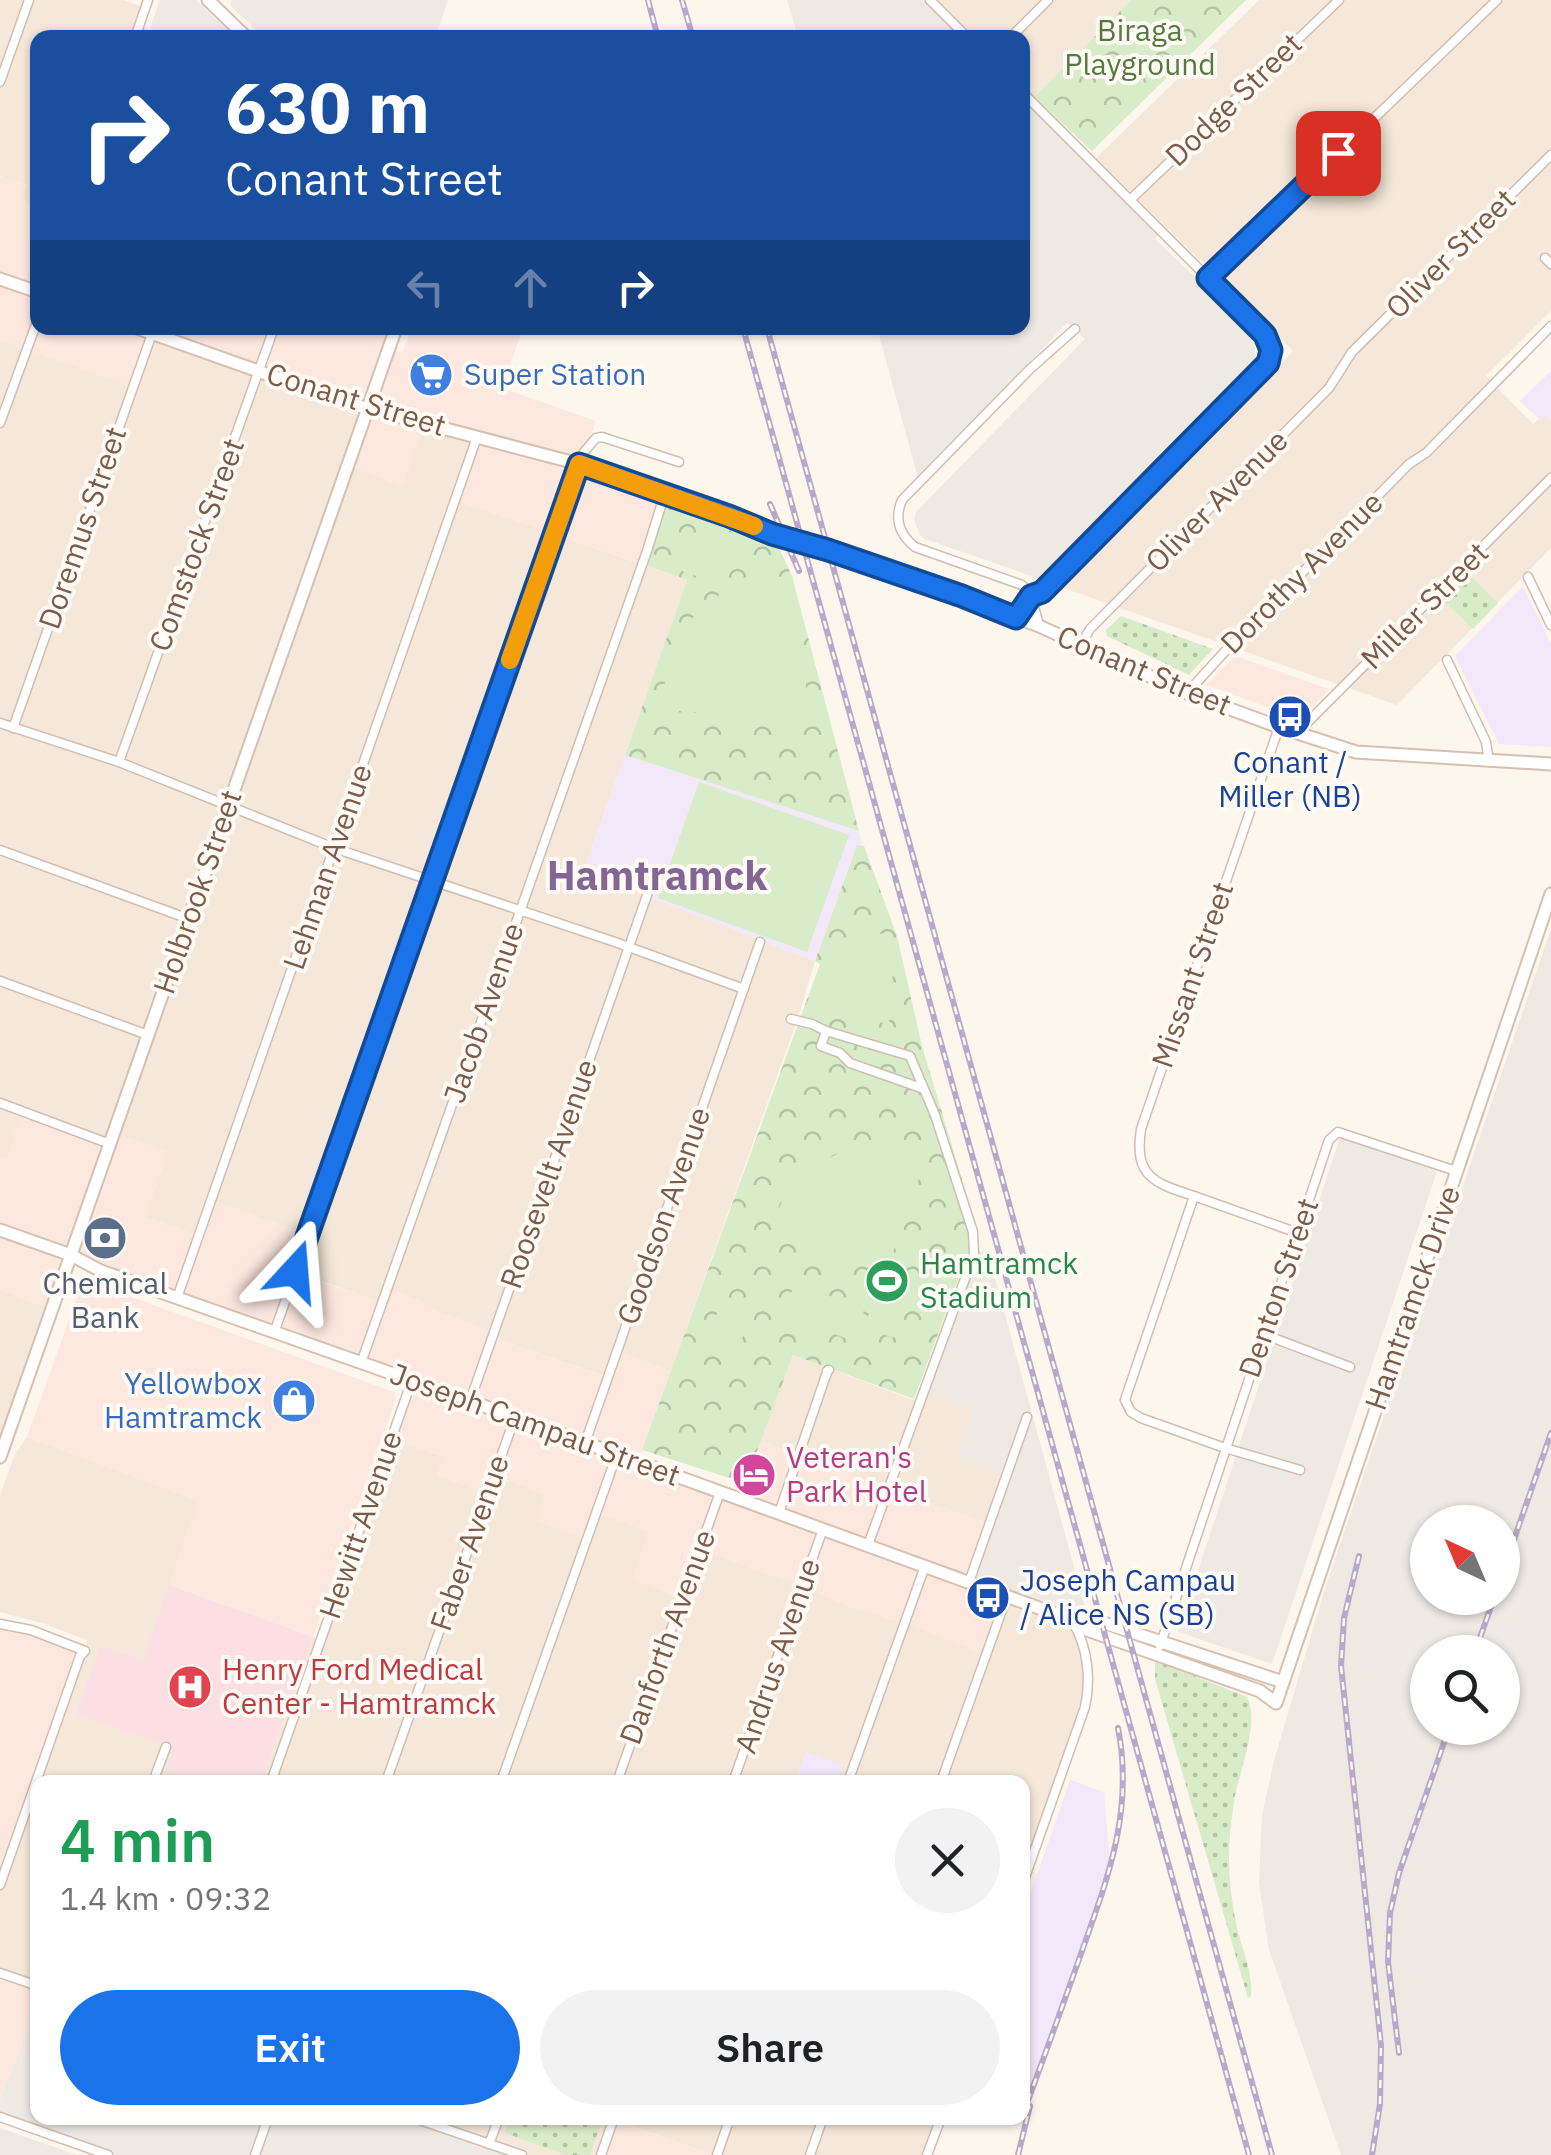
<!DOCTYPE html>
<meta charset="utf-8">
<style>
body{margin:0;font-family:"IBM Plex Sans",sans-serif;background:#f2f2f2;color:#202124;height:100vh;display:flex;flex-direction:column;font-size:38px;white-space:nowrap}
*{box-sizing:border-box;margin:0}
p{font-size:32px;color:#757577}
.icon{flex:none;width:55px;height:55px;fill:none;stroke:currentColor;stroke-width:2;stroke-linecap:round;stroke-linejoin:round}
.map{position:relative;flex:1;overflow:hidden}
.sheet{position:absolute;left:30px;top:1775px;width:1000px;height:350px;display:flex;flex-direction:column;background:#fff;border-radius:20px;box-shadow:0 2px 8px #0004}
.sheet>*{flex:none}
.hud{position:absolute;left:30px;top:30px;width:1000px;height:305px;border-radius:20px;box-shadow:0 2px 8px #0004;background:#1a4fa0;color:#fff;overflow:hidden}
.needle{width:65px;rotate:316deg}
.fabs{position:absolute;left:1410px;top:1505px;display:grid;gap:20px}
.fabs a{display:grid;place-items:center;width:110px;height:110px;border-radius:50%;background:#fff;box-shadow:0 2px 8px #0004;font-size:50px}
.pin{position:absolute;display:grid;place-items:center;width:85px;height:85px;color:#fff;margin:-42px;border-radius:20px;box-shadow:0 5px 15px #0006}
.me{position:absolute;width:110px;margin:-55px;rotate:19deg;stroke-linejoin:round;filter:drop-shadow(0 0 8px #0008)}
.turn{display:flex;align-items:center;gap:35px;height:210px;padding:0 30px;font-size:45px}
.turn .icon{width:130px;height:130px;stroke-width:2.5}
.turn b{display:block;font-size:70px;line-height:85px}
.lanes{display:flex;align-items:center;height:95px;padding:0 30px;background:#0003;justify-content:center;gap:50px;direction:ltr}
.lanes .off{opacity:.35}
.round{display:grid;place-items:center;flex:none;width:105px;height:105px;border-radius:52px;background:#f2f2f2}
.head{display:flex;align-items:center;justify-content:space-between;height:170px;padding:0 30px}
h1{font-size:60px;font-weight:600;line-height:75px;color:#1e9e55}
.primary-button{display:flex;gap:20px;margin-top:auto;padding:20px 30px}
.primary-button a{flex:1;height:115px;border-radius:60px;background:#1a73e8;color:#fff;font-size:40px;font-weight:600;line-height:115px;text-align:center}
.primary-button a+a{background:#f2f2f2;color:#202124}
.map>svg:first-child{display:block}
.residential{fill:#f5e8da}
.commercial{fill:#fde8e0}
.industrial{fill:#efe9e4;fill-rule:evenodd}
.education{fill:#f3e8fa}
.medical{fill:#fbdfe3}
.grass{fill:url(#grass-dots)}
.forest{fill:url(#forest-crowns)}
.garden{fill:#d8ecc9}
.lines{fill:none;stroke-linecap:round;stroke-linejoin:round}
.street-casing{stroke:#d1beb0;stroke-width:11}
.secondary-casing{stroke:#d6c0b0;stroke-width:15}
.street{stroke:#fff;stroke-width:8}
.secondary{stroke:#fff;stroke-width:11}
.rail-casing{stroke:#b9a8c9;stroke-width:6}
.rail{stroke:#fffaf3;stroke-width:2.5;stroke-dasharray:8;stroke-linecap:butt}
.route-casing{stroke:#114b97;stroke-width:25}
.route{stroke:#1a73e8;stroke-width:18}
.slow{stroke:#f59e0b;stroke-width:18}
.labels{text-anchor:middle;stroke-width:8;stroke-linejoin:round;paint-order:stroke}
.park-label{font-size:30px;fill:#537a41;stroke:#fffaf3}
.street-label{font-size:30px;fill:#7a5c4d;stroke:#fffaf3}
.shop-label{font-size:30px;fill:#366cbe;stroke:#fffaf3;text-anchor:start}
.transit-label{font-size:30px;fill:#164399;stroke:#fffaf3}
.leisure-label{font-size:30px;fill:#27864d;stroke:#fffaf3;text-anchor:start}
.service-label{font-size:30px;fill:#4e5e75;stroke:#fffaf3}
.hotel-label{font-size:30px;fill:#b23c85;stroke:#fffaf3;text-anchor:start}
.health-label{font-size:30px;fill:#be3a42;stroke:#fffaf3;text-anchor:start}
.district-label{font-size:40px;font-weight:bold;fill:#846695;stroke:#fffaf3}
</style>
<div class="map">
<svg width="1551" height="2155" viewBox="0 0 1551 2155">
<defs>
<pattern id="grass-dots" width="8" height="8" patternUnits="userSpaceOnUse" patternTransform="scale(2.5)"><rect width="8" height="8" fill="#d8ecc9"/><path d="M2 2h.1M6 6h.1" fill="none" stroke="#b4c2a5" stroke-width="1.8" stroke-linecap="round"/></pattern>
<pattern id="forest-crowns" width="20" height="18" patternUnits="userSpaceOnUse" patternTransform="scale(2.5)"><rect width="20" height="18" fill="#d8ecc9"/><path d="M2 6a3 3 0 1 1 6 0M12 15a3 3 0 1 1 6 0" fill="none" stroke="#b4c2a5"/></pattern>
</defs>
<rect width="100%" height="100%" fill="#fdf6ec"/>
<g class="residential">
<polygon points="0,0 124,0 145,8 141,23 155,37 38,38 37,206 20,199 26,185 0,176"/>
<polygon points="936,0 1131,0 1034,97 1023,86 1022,38 974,37"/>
<polygon points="1259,0 1551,0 1551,311 1486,376 1533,424 1539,419 1541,421 1546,415 1551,420 1551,548 1397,705 1063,588 1058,583 1084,556 1088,558 1293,351 1096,158"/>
<polygon points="0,279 38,328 137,328 424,423 477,437 456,500 687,580 587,862 650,886 647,896 815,961 798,1018 671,1371 617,1351 608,1377 501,1340 493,1334 493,1332 430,1309 395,1291 390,1306 146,1217 110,1144 7,1161 0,1158"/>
<polygon points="0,1290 52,1309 0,1457"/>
<polygon points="793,1355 919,1402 924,1391 974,1410 1007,1476 988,1527 981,1521 799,1457 761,1440"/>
<polygon points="27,1437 199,1501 169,1585 321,1640 392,1438 597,1513 803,1586 851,1607 905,1623 1007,1596 1072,1620 1078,1632 1089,1685 1023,1886 1022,1782 38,1782 37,1986 0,1973 0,1885 85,1651 87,1640 45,1624 0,1612 0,1495 14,1456"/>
<polygon points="414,2118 941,2118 927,2155 714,2155 614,2120 601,2155 522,2155"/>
</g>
<g class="commercial">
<polygon points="0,176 26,185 21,199 37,205 38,328 396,328 389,348 402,353 412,328 523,328 502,388 596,421 580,464 665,493 642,564 455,500 477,437 424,424 402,487 348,465 368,409 152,333 133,387 0,340"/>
<polygon points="1235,656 1329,689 1329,690 1300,719 1207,685"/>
<polygon points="22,1111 109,1144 114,1132 168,1152 146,1217 198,1236 212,1200 308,1234 295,1273 389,1305 395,1290 431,1305 430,1309 493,1332 493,1335 501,1340 607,1377 617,1350 671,1371 638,1461 739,1498 761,1440 799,1457 981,1521 988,1527 1007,1596 986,1655 905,1623 851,1607 803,1586 700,1550 682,1599 632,1579 648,1531 597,1514 587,1540 536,1521 545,1494 495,1476 488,1494 437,1476 443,1456 391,1440 412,1381 72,1255 52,1309 0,1290 0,1158 7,1160"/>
<polygon points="90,1282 394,1392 396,1398 313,1637 169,1585 198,1501 27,1437 80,1289"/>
<polygon points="0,1624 85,1651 0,1885"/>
<polygon points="0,1973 38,1986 37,2004 0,2100"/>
<polygon points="613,2120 714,2155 601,2155"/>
</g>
<g class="industrial">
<polygon points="160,0 196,0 235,37 159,37 150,28"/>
<polygon points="232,0 448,0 435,38 263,37 230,5"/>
<polygon points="787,0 923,0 961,37 798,37"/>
<polygon points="1023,98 1160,233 1155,239 1255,335 1255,361 1040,579 925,539 920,535 914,520 916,512 1085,339 1067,323 918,478 877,328 1022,328"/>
<path d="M1551,929V2155H1341L1269,1950L1259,1883L1262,1814L1275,1757L1325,1588ZM1428,1522H1502V1598H1428ZM1428,1652H1502V1728H1428Z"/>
<polygon points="1340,1137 1437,1171 1272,1664 1178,1632"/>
<polygon points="987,1249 1091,1629 969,1582 1007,1477 956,1457 974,1410 924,1391 974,1254"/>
<polygon points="37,2004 38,2118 414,2118 522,2155 108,2155 0,2117 0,2100"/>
<polygon points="0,2128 77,2155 0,2155"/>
</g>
<g class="education">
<polygon points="1551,371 1551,420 1546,416 1541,421 1520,401"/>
<polygon points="1523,586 1551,644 1551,747 1499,744 1455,656"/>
<polygon points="625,755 859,831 862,844 857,845 815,961 646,896 649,886 587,863"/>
<polygon points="806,1752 843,1765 837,1782 794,1782"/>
<polygon points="1070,1780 1104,1792 1110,1865 1028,2093 1022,2091 1023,1915"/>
</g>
<polygon class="medical" points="169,1585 313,1637 261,1782 196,1782 166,1772 174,1748 76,1714 100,1646 142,1660"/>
<g class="grass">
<polygon points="1469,574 1498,603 1473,629 1443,600"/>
<polygon points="1121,616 1213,649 1189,675 1107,636 1106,630"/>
<path d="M1155,1660L1247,1697C1260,1720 1240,1771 1235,1796C1233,1809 1231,1822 1230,1835C1227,1864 1231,1900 1237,1928C1243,1952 1253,1972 1251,1997L1248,1998L1155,1679Z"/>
<polygon points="510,2118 592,2118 602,2121 590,2155 566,2155 505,2133"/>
</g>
<g class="forest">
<polygon points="1131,0 1246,0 1092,151 1034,97"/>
<polygon points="665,493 772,533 792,576 859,831 625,755 687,580 642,564"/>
<polygon points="857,845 864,846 897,936 922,1046 977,1229 914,1399 793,1355 745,1483 642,1450 820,964 815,961"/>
</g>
<g class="garden">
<polygon points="688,535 737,552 725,586 676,569"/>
<path d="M792,576L807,693L800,713L779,717L662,710C665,648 689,599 753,580C765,576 779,577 792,576Z"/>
<polygon points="699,782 849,835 807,952 658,898"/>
<path d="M892,933L893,1017L887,1023L804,1016C816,964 834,934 892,933Z"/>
<polygon points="855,1145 893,1148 926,1159 892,1255 865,1267 772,1234 782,1200 809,1168"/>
<polygon points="800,1284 863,1309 864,1316 854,1338 847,1339 786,1315 785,1309 793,1288"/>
<polygon points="721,1302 751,1312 736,1357 706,1346"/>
<polygon points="872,1307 901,1319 893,1338 863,1327"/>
</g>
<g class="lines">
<defs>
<g id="street">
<polyline points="930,0 968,38"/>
<polyline points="135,38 148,0"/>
<polyline points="1010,38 1048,0"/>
<polyline points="0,82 29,0"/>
<polyline points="1130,200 1339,0"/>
<polyline points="1545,258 1551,264"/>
<polyline points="1208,278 1497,0"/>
<polyline points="0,423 38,319"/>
<polyline points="1528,577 1551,625"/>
<polyline points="1016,618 1031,596 1042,592 1265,367 1271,350 1265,335 1022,92"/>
<path d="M1039,625L1031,596L1022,585L915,547C899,534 894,519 902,500L1030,369L1075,329"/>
<polyline points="1080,646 1090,629 1329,388 1352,352 1551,155"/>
<polyline points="1447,660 1486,742 1489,762"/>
<polyline points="1187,693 1229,647 1409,464 1426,453 1551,326"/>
<polyline points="0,723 119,762 334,848 615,942 744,989"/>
<polyline points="13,728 154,328"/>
<polyline points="1298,732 1551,478"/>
<polyline points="119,762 274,328"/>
<polyline points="0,850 189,919"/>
<polyline points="0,981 148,1035"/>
<polyline points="791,1019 812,1024 826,1031"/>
<polyline points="0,1103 110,1144"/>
<path d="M1194,1196C1153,1183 1134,1176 1141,1129L1279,727"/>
<polyline points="1298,1233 1194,1196 1125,1400 1131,1412 1141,1418 1225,1448 1300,1470"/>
<polyline points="177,1298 477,437"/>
<polyline points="274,1333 584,452 596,438 602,437 679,462"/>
<polyline points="1263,1334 1350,1367"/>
<polyline points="361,1363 647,551 665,493"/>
<polyline points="470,1401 652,881"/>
<polyline points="585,1443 760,942"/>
<polyline points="779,1513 826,1375 828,1370 829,1370 827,1371"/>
<polyline points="868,1545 974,1254 973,1232 935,1115 924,1089 850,1063 840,1053 821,1046 826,1031 910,1056 924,1089"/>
<polyline points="969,1582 1027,1417"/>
<polyline points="0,1624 31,1630 85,1651 80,1656 0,1885"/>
<polyline points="1160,1646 1329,1140 1338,1132 1456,1171"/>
<polyline points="153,1782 166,1747"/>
<polyline points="271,1782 412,1380"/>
<polyline points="386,1782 515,1417"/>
<polyline points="501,1782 617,1454"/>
<polyline points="617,1782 720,1492"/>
<polyline points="733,1782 823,1529"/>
<polyline points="848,1782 925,1566"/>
<polyline points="941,1782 1007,1596"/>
<path d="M1022,1886L1085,1707C1091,1680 1088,1649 1074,1624"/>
<polyline points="0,1973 38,1986"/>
<polyline points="0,2117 108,2155"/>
<polyline points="414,2118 522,2155"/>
<polyline points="489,2144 499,2118"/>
<polyline points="255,2155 268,2118"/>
<polyline points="601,2155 614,2118"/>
<polyline points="717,2155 730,2118"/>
<polyline points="810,2155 823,2118"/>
<polyline points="927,2155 941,2118"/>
</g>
<g id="secondary">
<polyline points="208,0 247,38"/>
<polyline points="0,279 38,292"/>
<polyline points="137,328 351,404 579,464 710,509 772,533 827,550 962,597 1039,626 1187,693 1279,727 1356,752 1551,764"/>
<polyline points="0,1230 71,1255 101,1271 470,1401 1072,1620"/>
<polyline points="0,1457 396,328"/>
<polyline points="1283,1682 1086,1617 1072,1620 1087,1630 1260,1691 1276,1703 1551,894"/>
</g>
</defs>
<use href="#street" class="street-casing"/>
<use href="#secondary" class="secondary-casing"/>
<use href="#street" class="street"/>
<use href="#secondary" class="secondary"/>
<defs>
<g id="rail">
<polyline points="648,0 658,38"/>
<polyline points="682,0 693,38"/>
<polyline points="743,328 1249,2155"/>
<polyline points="767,328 1272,2155"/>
<polyline points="770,504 799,571"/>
<polyline points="1359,1556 1344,1618 1341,1666 1381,2045 1380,2104 1372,2155"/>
<polyline points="1502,1574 1551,1433"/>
<polyline points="1475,1652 1494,1598"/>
<polyline points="1399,2053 1388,1962 1390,1913 1399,1873 1449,1728"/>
<path d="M1022,2116C1041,2066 1059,2016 1077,1965C1105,1885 1135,1815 1118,1728"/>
<polyline points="1018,2155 1030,2106"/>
</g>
</defs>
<use href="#rail" class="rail-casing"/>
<use href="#rail" class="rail"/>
</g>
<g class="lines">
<defs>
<polyline id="route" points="295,1271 579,464 729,516 772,534 828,550 962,596 1016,618 1031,596 1042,592 1268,363 1271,350 1265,335 1208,278 1338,153"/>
</defs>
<use href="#route" class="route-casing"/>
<use href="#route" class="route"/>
<polyline class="slow" points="510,660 579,464 754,526"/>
</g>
<defs>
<symbol id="supermarket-disc" viewBox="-11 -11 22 22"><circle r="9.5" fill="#3f7fe0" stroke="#fffaf3"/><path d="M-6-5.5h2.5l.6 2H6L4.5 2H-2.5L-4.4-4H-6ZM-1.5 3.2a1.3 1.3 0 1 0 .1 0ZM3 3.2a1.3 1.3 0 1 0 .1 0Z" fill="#fff"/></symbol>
<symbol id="bus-disc" viewBox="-11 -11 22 22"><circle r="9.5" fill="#1a4fb4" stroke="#fffaf3"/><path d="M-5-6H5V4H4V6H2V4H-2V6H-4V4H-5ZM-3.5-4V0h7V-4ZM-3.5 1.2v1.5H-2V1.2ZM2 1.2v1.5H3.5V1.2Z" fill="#fff"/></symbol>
<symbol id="bank-disc" viewBox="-11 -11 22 22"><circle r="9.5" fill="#5c6f8a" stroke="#fffaf3"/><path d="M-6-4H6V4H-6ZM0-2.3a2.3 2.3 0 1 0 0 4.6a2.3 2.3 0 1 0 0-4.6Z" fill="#fff"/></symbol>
<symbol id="stadium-disc" viewBox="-11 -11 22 22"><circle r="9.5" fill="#2e9e5b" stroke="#fffaf3"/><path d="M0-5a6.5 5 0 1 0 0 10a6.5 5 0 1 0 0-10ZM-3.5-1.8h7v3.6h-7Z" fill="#fff"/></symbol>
<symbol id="shop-disc" viewBox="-11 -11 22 22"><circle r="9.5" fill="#3f7fe0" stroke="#fffaf3"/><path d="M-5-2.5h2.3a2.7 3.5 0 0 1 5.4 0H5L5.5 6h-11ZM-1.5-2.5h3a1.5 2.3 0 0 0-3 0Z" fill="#fff"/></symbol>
<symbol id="hotel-disc" viewBox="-11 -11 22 22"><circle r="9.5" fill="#d1479c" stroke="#fffaf3"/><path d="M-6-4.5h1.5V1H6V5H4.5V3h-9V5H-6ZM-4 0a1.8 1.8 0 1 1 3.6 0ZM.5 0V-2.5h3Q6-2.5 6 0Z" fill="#fff"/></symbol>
<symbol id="hospital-disc" viewBox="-11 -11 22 22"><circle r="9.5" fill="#e0444e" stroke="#fffaf3"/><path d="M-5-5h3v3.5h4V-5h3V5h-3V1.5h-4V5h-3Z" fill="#fff"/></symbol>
</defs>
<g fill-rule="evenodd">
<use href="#supermarket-disc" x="406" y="350" width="50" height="50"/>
<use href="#bus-disc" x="1265" y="692" width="50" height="50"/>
<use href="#bank-disc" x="80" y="1213" width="50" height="50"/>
<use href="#stadium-disc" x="862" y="1256" width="50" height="50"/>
<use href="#shop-disc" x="269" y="1376" width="50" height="50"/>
<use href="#hotel-disc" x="729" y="1450" width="50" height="50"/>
<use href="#bus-disc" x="963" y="1573" width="50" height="50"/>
<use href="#hospital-disc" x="165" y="1662" width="50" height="50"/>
</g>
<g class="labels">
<g class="park-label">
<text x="1140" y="41">Biraga<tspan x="1140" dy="34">Playground</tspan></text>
</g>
<g class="street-label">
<text transform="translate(1234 100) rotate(-44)" y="10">Dodge Street</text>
<text transform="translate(1451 254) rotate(-45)" y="10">Oliver Street</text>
<text transform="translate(356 400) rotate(17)" y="10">Conant Street</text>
<text transform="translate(1217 501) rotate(-45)" y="10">Oliver Avenue</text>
<text transform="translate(83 528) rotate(-71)" y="10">Doremus Street</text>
<text transform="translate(197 545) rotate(-70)" y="10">Comstock Street</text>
<text transform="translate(1302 573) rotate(-45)" y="10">Dorothy Avenue</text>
<text transform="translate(1425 606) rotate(-45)" y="10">Miller Street</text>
<text transform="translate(1144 671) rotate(23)" y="10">Conant Street</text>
<text transform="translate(328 867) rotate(-71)" y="10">Lehman Avenue</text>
<text transform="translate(198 892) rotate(-71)" y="10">Holbrook Street</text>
<text transform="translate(1193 975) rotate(-71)" y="10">Missant Street</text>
<text transform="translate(484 1013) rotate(-71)" y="10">Jacob Avenue</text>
<text transform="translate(549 1174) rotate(-71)" y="10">Roosevelt Avenue</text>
<text transform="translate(664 1216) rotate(-71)" y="10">Goodson Avenue</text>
<text transform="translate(1279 1288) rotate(-71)" y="10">Denton Street</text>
<text transform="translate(1413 1298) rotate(-71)" y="10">Hamtramck Drive</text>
<text transform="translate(535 1425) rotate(20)" y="10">Joseph Campau Street</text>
<text transform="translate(361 1525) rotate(-71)" y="10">Hewitt Avenue</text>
<text transform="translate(470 1543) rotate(-71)" y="10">Faber Avenue</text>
<text transform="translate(668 1637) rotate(-70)" y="10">Danforth Avenue</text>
<text transform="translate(778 1656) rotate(-71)" y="10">Andrus Avenue</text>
</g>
<g class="shop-label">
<text x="464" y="385">Super Station</text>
<text x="262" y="1394" text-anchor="end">Yellowbox<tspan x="262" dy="34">Hamtramck</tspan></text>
</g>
<g class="transit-label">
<text x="1290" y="773">Conant /<tspan x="1290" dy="34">Miller (NB)</tspan></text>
<text x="1020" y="1591" text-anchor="start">Joseph Campau<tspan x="1020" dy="34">/ Alice NS (SB)</tspan></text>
</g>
<g class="leisure-label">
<text x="920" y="1274">Hamtramck<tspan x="920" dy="34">Stadium</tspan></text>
</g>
<g class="service-label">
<text x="105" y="1294">Chemical<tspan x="105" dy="34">Bank</tspan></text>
</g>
<g class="hotel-label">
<text x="786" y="1468">Veteran's<tspan x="786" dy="34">Park Hotel</tspan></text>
</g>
<g class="health-label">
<text x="222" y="1680">Henry Ford Medical<tspan x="222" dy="34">Center - Hamtramck</tspan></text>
</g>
<g class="district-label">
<text x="657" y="890">Hamtramck</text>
</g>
</g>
</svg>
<div class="fabs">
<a><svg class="needle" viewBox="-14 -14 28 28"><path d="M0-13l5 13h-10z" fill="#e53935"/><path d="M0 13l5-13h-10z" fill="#757577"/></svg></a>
<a><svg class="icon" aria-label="search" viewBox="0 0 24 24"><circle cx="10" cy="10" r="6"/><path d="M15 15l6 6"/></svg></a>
</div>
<div class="pin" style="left:1338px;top:153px;background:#d93025"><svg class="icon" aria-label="arrive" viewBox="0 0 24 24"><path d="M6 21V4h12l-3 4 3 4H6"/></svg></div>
<svg class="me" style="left:295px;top:1271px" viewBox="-20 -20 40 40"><path d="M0-17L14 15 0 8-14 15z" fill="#1a73e8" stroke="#fff" stroke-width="4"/></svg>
<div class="hud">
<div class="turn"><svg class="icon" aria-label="right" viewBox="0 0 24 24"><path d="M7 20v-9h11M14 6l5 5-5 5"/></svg><div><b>630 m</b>Conant Street</div></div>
<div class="lanes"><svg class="icon off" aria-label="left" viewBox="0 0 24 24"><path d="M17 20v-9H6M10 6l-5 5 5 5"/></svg><svg class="icon off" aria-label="ahead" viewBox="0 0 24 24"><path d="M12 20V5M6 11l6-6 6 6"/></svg><svg class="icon" aria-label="right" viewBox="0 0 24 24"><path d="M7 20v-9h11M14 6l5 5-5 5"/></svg></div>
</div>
<section class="sheet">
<div class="head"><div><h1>4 min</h1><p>1.4 km · 09:32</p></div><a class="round"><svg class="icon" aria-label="close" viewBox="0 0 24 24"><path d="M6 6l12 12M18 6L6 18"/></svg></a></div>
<div class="primary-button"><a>Exit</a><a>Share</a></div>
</section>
</div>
